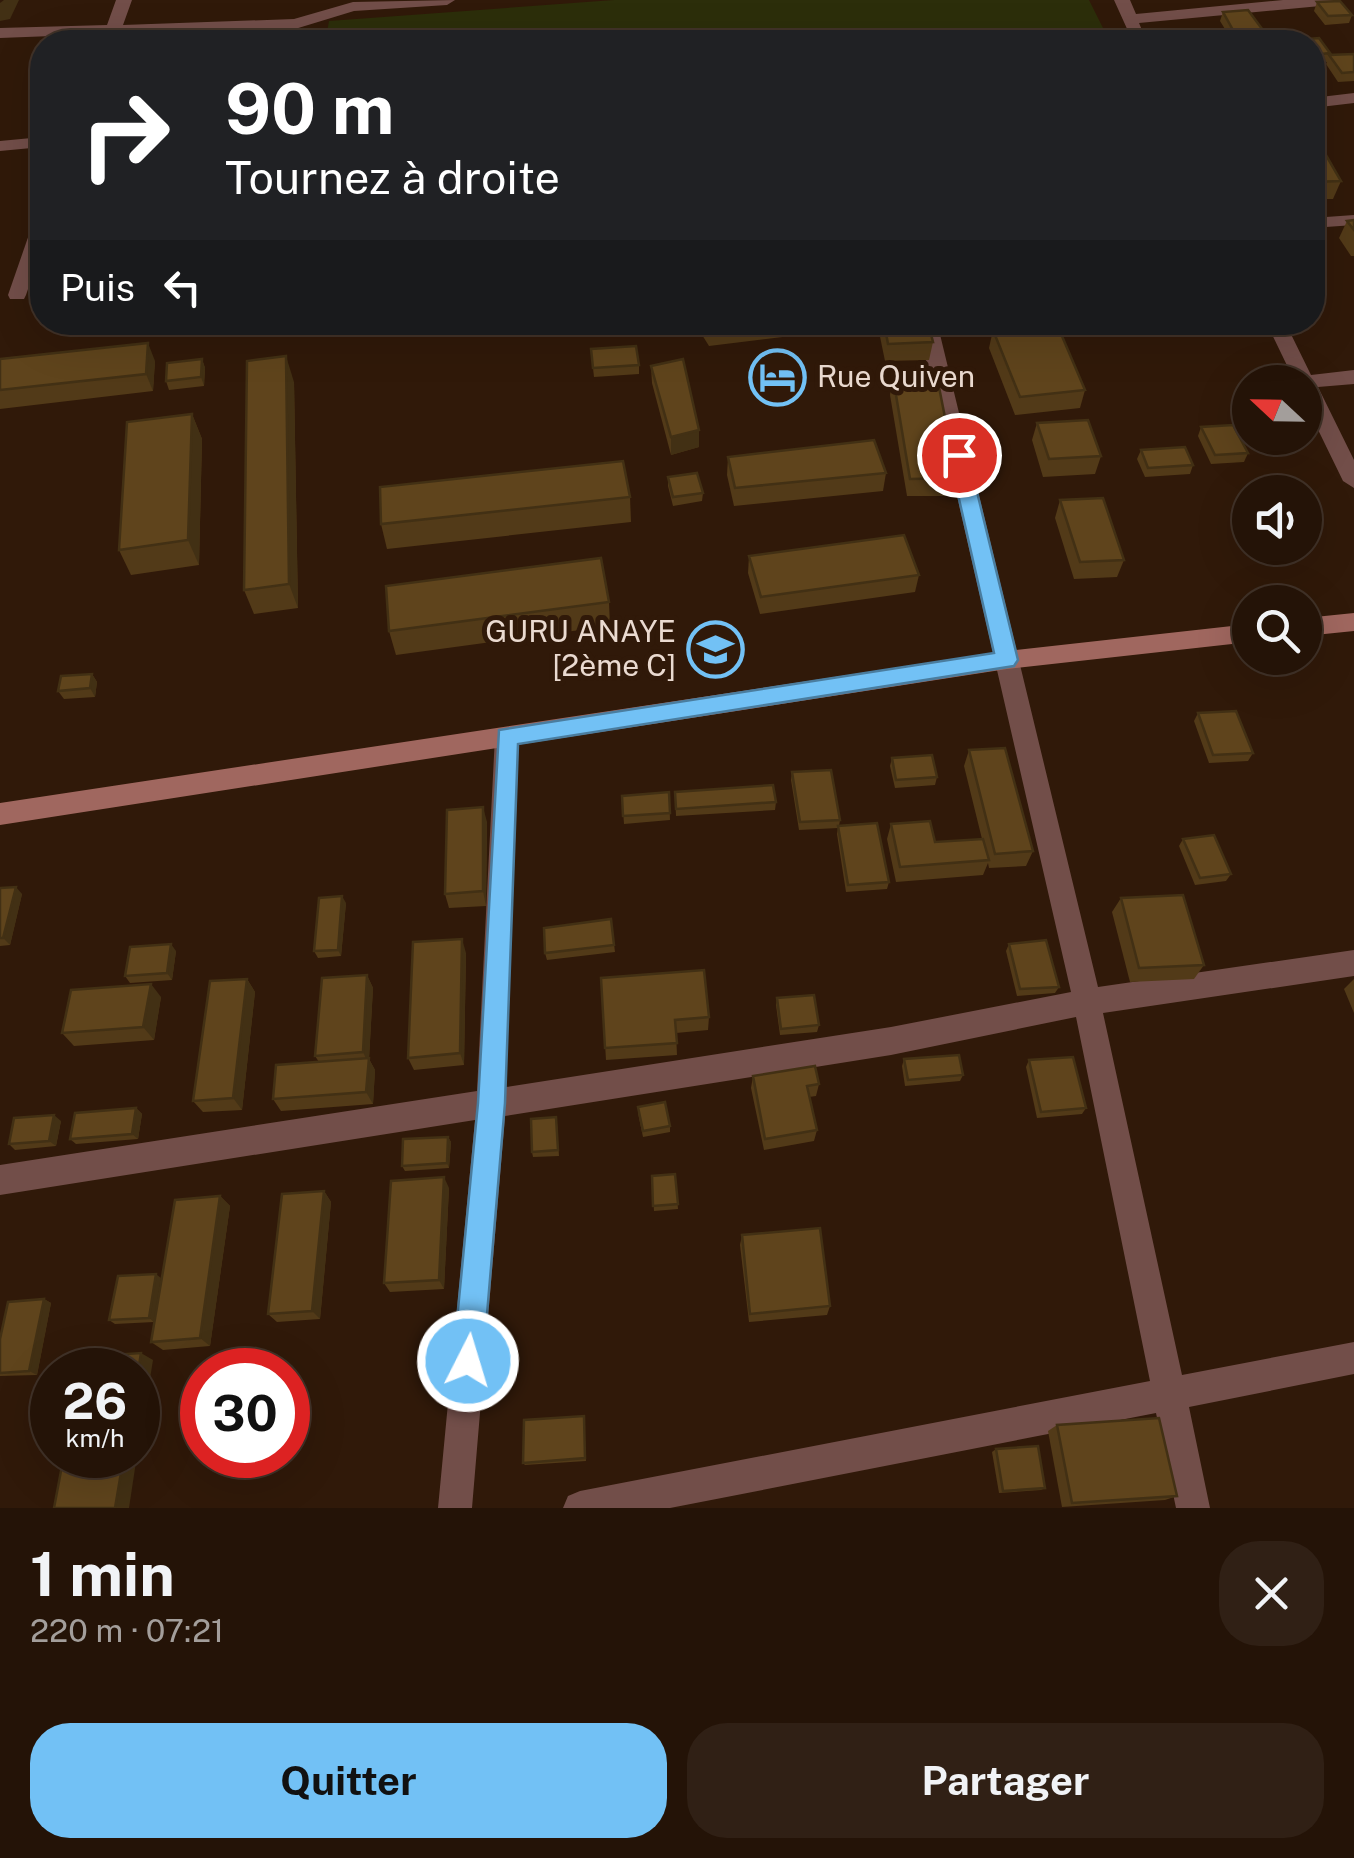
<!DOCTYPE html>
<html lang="fr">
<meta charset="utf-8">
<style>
body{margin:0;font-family:"Public Sans",sans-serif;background:#302015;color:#f1f3f6;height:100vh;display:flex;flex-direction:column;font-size:38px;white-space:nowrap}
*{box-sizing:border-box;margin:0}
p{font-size:32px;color:#a39e9b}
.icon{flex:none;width:55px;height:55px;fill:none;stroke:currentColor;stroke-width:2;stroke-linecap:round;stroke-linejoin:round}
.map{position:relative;height:1508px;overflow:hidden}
.drawer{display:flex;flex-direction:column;background:#241307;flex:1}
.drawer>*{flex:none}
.top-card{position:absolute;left:30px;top:30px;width:1295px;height:305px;border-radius:40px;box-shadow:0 10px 40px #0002,0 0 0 2px #413228;background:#202124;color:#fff;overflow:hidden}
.needle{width:65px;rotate:292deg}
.tools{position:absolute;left:1232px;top:365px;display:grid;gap:20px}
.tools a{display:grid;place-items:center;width:90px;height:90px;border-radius:50%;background:#241307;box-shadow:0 10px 40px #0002,0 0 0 2px #413228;font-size:50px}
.speed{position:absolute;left:30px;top:1348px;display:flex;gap:20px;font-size:50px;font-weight:700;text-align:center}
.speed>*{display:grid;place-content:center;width:130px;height:130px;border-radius:50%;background:#241307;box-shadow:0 10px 40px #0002,0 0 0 2px #413228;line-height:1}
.speed small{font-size:25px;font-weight:400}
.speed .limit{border:15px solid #d22;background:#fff;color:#111}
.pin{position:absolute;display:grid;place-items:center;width:85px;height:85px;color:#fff;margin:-42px;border:5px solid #fff;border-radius:50%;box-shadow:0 2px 10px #0007}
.me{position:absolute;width:110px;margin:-55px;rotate:5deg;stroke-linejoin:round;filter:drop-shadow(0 0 8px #0008)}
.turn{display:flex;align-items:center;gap:35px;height:210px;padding:0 30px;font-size:45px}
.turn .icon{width:130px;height:130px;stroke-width:2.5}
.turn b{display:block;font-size:70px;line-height:85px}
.then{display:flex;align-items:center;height:95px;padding:0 30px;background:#0003;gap:20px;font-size:38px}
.round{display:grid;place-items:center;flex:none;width:105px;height:105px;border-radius:40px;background:#302015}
.headline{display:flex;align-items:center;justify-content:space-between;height:170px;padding:0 30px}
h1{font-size:60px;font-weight:700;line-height:75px}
.primary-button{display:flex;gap:20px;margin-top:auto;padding:20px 30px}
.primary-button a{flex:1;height:115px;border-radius:40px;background:#72c1f5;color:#111;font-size:40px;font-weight:700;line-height:115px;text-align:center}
.primary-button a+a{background:#302015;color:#f1f3f6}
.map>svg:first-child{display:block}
.green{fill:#2c2e0a}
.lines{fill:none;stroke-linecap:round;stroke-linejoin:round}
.street{fill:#724e49;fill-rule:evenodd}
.secondary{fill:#a0675f;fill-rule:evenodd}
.wall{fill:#523a18}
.shaded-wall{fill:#423014}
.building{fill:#5f441c;stroke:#423014;stroke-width:2.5}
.route{fill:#72c1f5;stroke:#4a7d9f;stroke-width:2.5}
.labels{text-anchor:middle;stroke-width:10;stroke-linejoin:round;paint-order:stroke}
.poi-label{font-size:30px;fill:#eadad0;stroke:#301909;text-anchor:start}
</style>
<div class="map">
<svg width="1354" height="1508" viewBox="0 0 1354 1508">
<rect width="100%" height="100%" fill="#301909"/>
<polygon class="green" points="614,0 1089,0 1110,42 325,42 329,21"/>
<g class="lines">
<g class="street">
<polygon points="116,0 132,0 123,25 294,19 353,2 455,0 447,5 354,11 295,29 120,34 116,42 102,42 104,34 0,38 0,28 107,25"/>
<polygon points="1114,0 1130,0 1136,14 1283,0 1339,0 1331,5 1139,23 1147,42 1133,42"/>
<polygon points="1354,93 1354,103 1312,108 1312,98"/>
<polygon points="42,137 42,147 0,151 0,141"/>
<polygon points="1354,215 1354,225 1312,228 1312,218"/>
<polygon points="42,218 42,248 26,295 24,299 10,299 8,295 33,223"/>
<polygon points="917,322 937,322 1098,987 1354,950 1354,976 1103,1013 1182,1375 1354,1342 1354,1374 1189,1407 1210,1508 1176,1508 1156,1413 670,1508 563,1508 568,1496 580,1491 1150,1381 1076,1017 891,1055 505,1116 472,1508 438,1508 475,1120 0,1195 0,1165 477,1091 495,736 498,729 516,729 519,736 506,1087 891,1027 1071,992"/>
<polygon points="1266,322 1285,322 1311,375 1354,370 1354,384 1318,387 1354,460 1354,488 1343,481 1305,403 1305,382 1295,382"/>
</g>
<g class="secondary">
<polygon points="1354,613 1354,631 1305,636 1305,618"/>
<polygon points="1250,624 1250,642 1007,669 0,825 0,803 1007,651"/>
</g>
</g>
<g class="wall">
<polygon points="1317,2 1352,15 1349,23 1325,25 1314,11"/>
<polygon points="1223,12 1268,37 1266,42 1233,42 1220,21"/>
<polygon points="1319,38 1330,53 1330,55 1354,54 1354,81 1338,82 1326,64 1327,62 1312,63 1312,42 1280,42 1281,41"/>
<polygon points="1312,131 1341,181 1333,199 1312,199"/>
<polygon points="1354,220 1354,256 1351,256 1339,238 1347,221"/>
<polygon points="611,322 642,322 642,323 612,325"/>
<polygon points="694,322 825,322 824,332 709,346"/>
<polygon points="877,322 928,322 933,342 929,360 885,361"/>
<polygon points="983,322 1025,322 1024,326 985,329"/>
<polygon points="993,330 1085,390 1080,408 1015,415 989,348"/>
<polygon points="591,350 639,365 639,374 594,377"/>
<polygon points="0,359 155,361 153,391 0,409"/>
<polygon points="202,359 205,368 204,386 169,390 166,381"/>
<polygon points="651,366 699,430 699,447 671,455 652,383"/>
<polygon points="893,377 957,478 953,496 907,496 890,395"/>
<polygon points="294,382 298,608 254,614 244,590"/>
<polygon points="192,414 202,439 199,565 131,575 119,550"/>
<polygon points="1037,423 1101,456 1095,474 1043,477 1032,440"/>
<polygon points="1201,427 1248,453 1244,462 1211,464 1198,436"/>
<polygon points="1141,450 1193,465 1190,474 1145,477 1137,459"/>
<polygon points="728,457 886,473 883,491 734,506 727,475"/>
<polygon points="668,477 703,493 702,501 673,506 668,486"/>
<polygon points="630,497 631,522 387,549 381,524"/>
<polygon points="1060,500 1124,560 1117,577 1074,579 1055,518"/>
<polygon points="1305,505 1317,527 1312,536 1305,537"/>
<polygon points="749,556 919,575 915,592 760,614 748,573"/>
<polygon points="609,602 610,626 396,655 389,631"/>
<polygon points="92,674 97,682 95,697 64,699 58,691"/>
<polygon points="1198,713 1253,753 1248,761 1209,763 1194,721"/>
<polygon points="969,750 1033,851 1026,866 989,868 988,863 983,875 896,882 887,839 891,824 935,842 982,839 964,766"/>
<polygon points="892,758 937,777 935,785 895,788 890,766"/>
<polygon points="792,772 840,820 839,826 889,882 887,889 846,892 837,834 838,828 799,830 791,780"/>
<polygon points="669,792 670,820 624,824 622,796"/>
<polygon points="675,792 776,802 775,810 676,816"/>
<polygon points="487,822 486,906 449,908 445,894"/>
<polygon points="1183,839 1231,874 1226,881 1195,885 1179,846"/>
<polygon points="0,888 22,894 10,945 0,946"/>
<polygon points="1121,898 1204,965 1194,979 1130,982 1112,912"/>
<polygon points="346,903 341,956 318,958 314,951"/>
<polygon points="611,919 615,952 547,960 545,953"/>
<polygon points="1009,944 1059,987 1055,993 1017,996 1006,951"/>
<polygon points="176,951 172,980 130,983 125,976"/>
<polygon points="466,953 464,1065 414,1070 408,1058"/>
<polygon points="367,975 373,988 369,1059 375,1070 373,1104 281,1111 273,1099 319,1062 315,1056"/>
<polygon points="601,978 709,1017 708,1030 676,1033 677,1055 606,1060"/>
<polygon points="247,979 255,992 242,1110 203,1112 193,1101"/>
<polygon points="1354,979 1354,1013 1344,989"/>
<polygon points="161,997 154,1040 74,1046 62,1033"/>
<polygon points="777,998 819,1025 817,1032 780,1035 776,1005"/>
<polygon points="904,1059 963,1075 960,1081 905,1086 902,1066"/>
<polygon points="1029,1060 1086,1108 1082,1114 1037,1118 1026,1067"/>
<polygon points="753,1076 819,1084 816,1096 809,1097 817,1130 814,1141 764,1150 751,1088"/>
<polygon points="136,1108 142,1114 138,1139 76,1144 70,1139"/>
<polygon points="638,1113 670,1126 670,1132 643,1137"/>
<polygon points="61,1121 56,1146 15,1150 9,1144"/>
<polygon points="557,1123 559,1156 533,1157 532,1152"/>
<polygon points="448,1137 451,1142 449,1168 405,1171 402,1166"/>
<polygon points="675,1174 678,1209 654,1211 652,1176"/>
<polygon points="449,1188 444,1289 390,1292 384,1283"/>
<polygon points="324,1191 331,1202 320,1319 277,1322 268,1314"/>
<polygon points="220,1196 230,1206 210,1346 163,1350 151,1342"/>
<polygon points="742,1235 830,1306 827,1315 749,1322 740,1245"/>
<polygon points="118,1276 154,1322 115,1324 109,1320"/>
<polygon points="44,1299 51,1303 37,1375 0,1376 0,1339"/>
<polygon points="584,1416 586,1461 525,1465 523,1463"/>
<polygon points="1057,1425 1177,1496 1165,1500 1062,1507 1048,1431"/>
<polygon points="996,1449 1045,1488 1041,1490 999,1493 992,1452"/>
</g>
<g class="shaded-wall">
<polygon points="4,0 19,0 10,19 0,21 0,3"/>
<polygon points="148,343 155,361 153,391 146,374"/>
<polygon points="286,356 294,382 298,608 289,584"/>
<polygon points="202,359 205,368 204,386 201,377"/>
<polygon points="192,414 202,439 199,565 188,540"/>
<polygon points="699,430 699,447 671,455 671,437"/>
<polygon points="92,674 97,682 95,697 90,688"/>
<polygon points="483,807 487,822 486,906 483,891"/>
<polygon points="16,887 22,894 10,945 3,938"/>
<polygon points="342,896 346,903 341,956 338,950"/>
<polygon points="462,939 466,953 464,1065 460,1053"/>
<polygon points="171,944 176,951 172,980 167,973"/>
<polygon points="367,975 373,988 369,1059 375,1070 373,1104 366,1092 368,1063 363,1052"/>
<polygon points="247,979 255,992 242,1110 233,1098"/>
<polygon points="151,984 161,997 154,1040 143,1027"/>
<polygon points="136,1108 142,1114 138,1139 132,1134"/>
<polygon points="54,1115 61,1121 56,1146 49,1141"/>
<polygon points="448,1137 451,1142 449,1168 447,1163"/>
<polygon points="444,1177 449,1188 444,1289 439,1280"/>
<polygon points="324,1191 331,1202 320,1319 312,1311"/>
<polygon points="220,1196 230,1206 210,1346 200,1338"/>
<polygon points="156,1274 161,1278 154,1322 149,1318"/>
<polygon points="44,1299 51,1303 37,1375 29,1371"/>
<polygon points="141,1353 153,1360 138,1454 138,1372"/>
<polygon points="124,1455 137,1455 129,1508 115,1508"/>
</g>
<g class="building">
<polygon points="1340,1 1352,15 1328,16 1317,2"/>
<polygon points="1248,10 1268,37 1238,39 1223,12"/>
<polygon points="1319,38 1330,53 1312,55 1312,42 1282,42 1281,41"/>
<polygon points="1354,54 1354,72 1342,73 1329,55"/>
<polygon points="1312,131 1341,181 1312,182"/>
<polygon points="1354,220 1354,230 1347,221"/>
<polygon points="884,322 928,322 933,342 888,344"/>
<polygon points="1046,322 1056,322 1085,390 1020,397 993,330"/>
<polygon points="148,343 146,374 0,390 0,359"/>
<polygon points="636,346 639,365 593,368 591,349"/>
<polygon points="286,356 289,584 244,590 247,361"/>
<polygon points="202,359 201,377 166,381 167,363"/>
<polygon points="683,359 699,430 671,437 651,366"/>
<polygon points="893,377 937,377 957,478 910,479"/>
<polygon points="192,414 188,540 119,550 127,422"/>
<polygon points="1088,420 1101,456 1049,459 1037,423"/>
<polygon points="1233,425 1248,453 1215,455 1201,427"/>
<polygon points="874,440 886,473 735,488 728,457"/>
<polygon points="1185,447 1193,465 1148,468 1141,450"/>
<polygon points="623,461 630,497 381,524 380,487"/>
<polygon points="697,473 703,493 673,497 668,477"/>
<polygon points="1297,490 1298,492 1269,492"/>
<polygon points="1103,498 1124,560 1080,562 1060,500"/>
<polygon points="1305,505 1317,527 1305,528"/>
<polygon points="904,535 919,575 761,597 749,556"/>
<polygon points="601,558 609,602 389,631 386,586"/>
<polygon points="92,674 90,688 58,691 61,676"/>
<polygon points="1236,711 1253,753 1213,755 1198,713"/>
<polygon points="1005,748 1033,851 995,854 969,750"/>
<polygon points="932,755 937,777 896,780 892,758"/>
<polygon points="831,770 840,820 800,822 792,772"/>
<polygon points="773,785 776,802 676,809 675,792"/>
<polygon points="669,792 670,813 623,816 622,796"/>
<polygon points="483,807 483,891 445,894 447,810"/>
<polygon points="930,821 935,842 983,839 989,860 900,867 891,824"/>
<polygon points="877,823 889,882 848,885 838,826"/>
<polygon points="1214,835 1231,874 1200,878 1183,839"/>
<polygon points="16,887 3,938 0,938 0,888"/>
<polygon points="1183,895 1204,965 1139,968 1121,898"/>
<polygon points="342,896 338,950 314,951 319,898"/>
<polygon points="611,919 614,945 545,953 544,928"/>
<polygon points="462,939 460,1053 408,1058 413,942"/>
<polygon points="1046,940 1059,987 1020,989 1009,944"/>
<polygon points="171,944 167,973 125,976 130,947"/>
<polygon points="704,970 709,1017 675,1020 677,1043 605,1048 601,978"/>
<polygon points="367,975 363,1052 315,1056 322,978"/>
<polygon points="247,979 233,1098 193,1101 210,981"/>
<polygon points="151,984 143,1027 62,1033 71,990"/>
<polygon points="814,995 819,1025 781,1029 777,998"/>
<polygon points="959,1055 963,1075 908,1080 904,1059"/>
<polygon points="1073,1057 1086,1108 1041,1112 1029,1060"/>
<polygon points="369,1058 366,1092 273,1099 276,1065"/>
<polygon points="815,1066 819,1084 807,1086 817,1130 765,1139 753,1076"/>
<polygon points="665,1102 670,1126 643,1131 638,1107"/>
<polygon points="136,1108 132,1134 70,1139 75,1113"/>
<polygon points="54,1115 49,1141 9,1144 14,1118"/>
<polygon points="556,1117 558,1150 532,1152 531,1119"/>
<polygon points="448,1137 447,1163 402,1166 403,1139"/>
<polygon points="675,1174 678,1204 653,1206 652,1176"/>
<polygon points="444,1177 439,1280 384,1283 391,1181"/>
<polygon points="324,1191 312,1311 268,1314 282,1194"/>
<polygon points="220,1196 200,1338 151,1342 175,1200"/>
<polygon points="820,1228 830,1306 750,1314 742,1235"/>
<polygon points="156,1274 149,1318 109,1320 118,1276"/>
<polygon points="44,1299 29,1371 0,1373 0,1339 8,1302"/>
<polygon points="141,1353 138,1372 138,1370 80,1370 82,1357"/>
<polygon points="584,1416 585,1458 523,1463 524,1420"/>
<polygon points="1159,1418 1177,1496 1072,1503 1057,1425"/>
<polygon points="1038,1446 1045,1488 1003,1491 996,1449"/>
<polygon points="64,1455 124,1455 115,1508 54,1508"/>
</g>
<polygon class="route" points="959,448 968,455 1018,660 1014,666 518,744 505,1103 483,1361 479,1371 468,1376 457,1371 453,1361 478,1103 499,730 994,653 949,455"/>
<defs>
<symbol id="hotel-ring" viewBox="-11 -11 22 22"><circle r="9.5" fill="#301909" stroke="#72c1f5" stroke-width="1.5"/><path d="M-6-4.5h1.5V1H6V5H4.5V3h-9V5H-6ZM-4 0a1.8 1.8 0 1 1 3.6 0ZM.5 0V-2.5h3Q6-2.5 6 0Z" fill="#72c1f5"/></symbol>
<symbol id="school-ring" viewBox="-11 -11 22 22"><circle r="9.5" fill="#301909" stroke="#72c1f5" stroke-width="1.5"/><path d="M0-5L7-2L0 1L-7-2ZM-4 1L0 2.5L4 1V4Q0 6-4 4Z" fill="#72c1f5"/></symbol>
</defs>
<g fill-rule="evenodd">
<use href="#hotel-ring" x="746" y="346" width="63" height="63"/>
<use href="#school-ring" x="684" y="618" width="63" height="63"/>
</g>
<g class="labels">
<g class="poi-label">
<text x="817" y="387">Rue Quiven</text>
<text x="676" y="642" text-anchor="end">GURU ANAYE<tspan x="676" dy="34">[2ème C]</tspan></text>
</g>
</g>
</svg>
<div class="tools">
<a><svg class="needle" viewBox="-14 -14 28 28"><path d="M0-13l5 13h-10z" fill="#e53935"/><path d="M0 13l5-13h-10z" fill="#a39e9b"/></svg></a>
<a><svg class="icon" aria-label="sound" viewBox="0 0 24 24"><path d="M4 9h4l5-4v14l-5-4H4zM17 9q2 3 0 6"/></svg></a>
<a><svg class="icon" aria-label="search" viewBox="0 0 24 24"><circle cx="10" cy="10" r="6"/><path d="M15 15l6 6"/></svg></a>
</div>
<div class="speed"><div>26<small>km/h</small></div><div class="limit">30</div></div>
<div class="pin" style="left:959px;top:455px;background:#d93025"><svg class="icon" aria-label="arrive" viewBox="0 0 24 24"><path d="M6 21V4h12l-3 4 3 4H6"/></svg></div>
<svg class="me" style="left:468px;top:1361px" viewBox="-20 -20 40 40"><circle r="17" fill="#72c1f5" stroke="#fff" stroke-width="3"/><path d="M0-11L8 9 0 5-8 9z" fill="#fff"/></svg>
<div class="top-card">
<div class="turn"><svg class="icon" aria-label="right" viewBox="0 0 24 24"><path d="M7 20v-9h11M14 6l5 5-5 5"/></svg><div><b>90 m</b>Tournez à droite</div></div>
<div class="then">Puis<svg class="icon" aria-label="left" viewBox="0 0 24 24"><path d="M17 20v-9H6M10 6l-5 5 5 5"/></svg></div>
</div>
</div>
<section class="drawer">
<div class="headline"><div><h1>1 min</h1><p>220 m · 07:21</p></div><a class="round"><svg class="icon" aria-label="close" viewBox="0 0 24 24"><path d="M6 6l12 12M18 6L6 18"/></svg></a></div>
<div class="primary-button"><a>Quitter</a><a>Partager</a></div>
</section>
